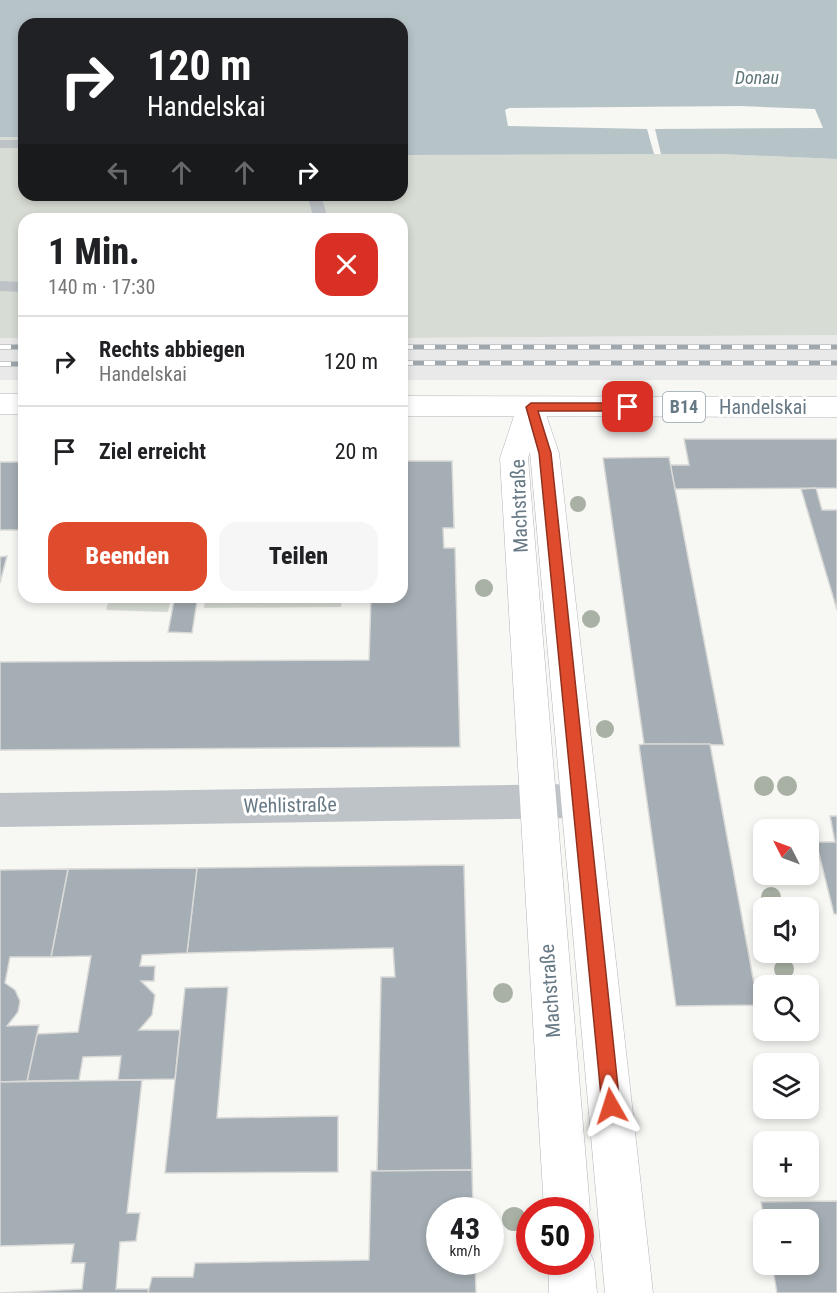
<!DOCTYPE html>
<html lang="de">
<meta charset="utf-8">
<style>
body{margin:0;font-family:"Roboto Condensed",sans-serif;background:#f6f6f6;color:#202124;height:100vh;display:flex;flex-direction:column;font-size:22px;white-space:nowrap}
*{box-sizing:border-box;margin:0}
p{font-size:20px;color:#757577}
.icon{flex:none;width:33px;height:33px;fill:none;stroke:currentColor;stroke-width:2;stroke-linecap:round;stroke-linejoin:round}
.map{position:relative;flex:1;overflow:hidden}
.side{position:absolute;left:18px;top:213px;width:390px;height:390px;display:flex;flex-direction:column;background:#fff;border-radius:18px;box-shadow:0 3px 9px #0003}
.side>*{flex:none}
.hud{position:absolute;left:18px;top:18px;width:390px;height:183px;border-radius:18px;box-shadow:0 3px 9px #0003;background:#202124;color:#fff;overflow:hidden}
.needle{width:39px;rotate:312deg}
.fabs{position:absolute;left:753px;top:819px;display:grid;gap:12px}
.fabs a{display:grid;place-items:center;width:66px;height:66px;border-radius:12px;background:#fff;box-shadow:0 3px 9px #0003;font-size:30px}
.speed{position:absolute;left:426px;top:1197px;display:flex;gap:12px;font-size:30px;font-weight:700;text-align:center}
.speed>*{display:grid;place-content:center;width:78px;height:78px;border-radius:50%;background:#fff;box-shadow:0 3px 9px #0003;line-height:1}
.speed small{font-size:15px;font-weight:400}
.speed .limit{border:9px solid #d22;background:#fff;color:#111}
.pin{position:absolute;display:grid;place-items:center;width:51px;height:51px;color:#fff;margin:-26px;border-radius:12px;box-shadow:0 3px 9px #0006}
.me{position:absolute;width:66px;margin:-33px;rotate:354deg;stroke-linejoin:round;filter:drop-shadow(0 0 4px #0008)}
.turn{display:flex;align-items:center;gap:21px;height:126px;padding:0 30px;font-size:27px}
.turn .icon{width:78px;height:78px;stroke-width:2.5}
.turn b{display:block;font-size:42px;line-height:51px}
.lanes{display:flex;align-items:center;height:57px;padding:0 30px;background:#0003;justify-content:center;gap:30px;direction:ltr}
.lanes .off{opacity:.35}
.round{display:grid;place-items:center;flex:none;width:63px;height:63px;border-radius:18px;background:#f6f6f6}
.headline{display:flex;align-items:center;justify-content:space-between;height:102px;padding:0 30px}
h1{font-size:36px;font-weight:800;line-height:45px}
.action{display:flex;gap:12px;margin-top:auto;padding:12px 30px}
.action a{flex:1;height:69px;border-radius:18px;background:#df4c2d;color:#fff;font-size:24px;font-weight:800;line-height:69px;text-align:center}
.action a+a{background:#f6f6f6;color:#202124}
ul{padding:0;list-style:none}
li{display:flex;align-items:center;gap:18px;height:90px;padding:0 30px;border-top:2px solid #e0e0e0}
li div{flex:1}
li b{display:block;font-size:22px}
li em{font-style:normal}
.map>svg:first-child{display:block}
.built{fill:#e8e9e8}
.green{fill:#d7dcd4}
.water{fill:#b6c3c7}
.pier{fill:#f7f7f4}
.building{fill:#a5aeb4;stroke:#d9d9d7;stroke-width:1.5}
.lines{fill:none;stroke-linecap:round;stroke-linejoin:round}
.secondary-casing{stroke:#b1b7bb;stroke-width:1}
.primary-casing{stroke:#b2b7bb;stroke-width:1}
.service{fill:#bec3c7;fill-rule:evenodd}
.minor{fill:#bec3c7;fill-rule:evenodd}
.secondary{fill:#fff;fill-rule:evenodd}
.primary{fill:#fff;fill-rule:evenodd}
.rail-casing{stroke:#a0a7ac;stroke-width:5}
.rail{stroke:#fff;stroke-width:4;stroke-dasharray:11;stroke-linecap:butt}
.tree{fill:#a8b1a4}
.route{fill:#df4c2d;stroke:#91311d;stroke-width:1.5}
.labels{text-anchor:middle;stroke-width:6;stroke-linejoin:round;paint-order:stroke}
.far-water-label{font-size:18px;font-style:italic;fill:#5e7479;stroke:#fff}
.shield{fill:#fff;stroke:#95a1aa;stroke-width:1.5}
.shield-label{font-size:18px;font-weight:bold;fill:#677985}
.street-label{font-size:20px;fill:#677985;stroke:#fff}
</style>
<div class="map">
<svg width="837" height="1293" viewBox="0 0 837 1293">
<rect width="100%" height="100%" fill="#f7f7f4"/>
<g class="built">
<polygon points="837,335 837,380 402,380 402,338"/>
<rect x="0" y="338" width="24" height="42"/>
</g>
<g class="green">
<polygon points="0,137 24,137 24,195 402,195 402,155 719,154 837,159 837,335 402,338 402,219 24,219 24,338 0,338"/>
<polygon points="110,597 171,597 168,612 106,610"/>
<polygon points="205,597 342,597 341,607 204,608"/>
</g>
<polygon class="water" points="0,0 837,0 837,159 719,154 402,155 402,24 24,24 24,137 0,137"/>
<polygon class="pier" points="740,106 815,109 823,128 655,129 661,154 654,154 647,129 508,126 505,110 509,108"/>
<g class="building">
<polygon points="684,439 837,439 837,488 675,489 670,465 689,465"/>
<polygon points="669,457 675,489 724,745 644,744 603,458"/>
<polygon points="402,461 452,461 454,528 443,528 444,548 455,548 460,747 0,750 0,662 369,660 371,597 402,597"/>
<rect x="0" y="462" width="24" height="68"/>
<polygon points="816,488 822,510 837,510 837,610 801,489"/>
<polygon points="7,556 0,583 0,557"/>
<polygon points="174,601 197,601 192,633 168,632"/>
<polygon points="644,744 710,744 758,1005 676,1006 639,745"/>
<polygon points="830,816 837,816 837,914 834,914 816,842 835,842"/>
<polygon points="464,865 472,1170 377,1171 381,977 395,977 393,948 187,953 197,868"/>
<polygon points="197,868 187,953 142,955 140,966 155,966 154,981 141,981 155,995 152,1015 139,1030 180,1030 175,1079 118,1080 121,1056 83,1057 79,1080 27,1081 37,1034 78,1032 91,956 51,957 68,869"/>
<polygon points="68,869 51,957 10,957 5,983 15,990 20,1001 18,1012 7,1026 39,1025 27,1081 0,1082 0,870"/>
<polygon points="228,987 217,1118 338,1116 338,1172 165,1173 185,988"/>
<polygon points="142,1080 127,1213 140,1213 136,1241 120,1242 116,1289 149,1289 148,1293 0,1293 82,1289 85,1263 71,1263 74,1244 0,1246 0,1082"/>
<polygon points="472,1170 473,1210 440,1210 440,1262 475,1262 476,1293 148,1293 152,1277 193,1277 195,1263 369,1260 371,1171"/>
<polygon points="837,1201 837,1293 777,1293 772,1264 808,1264 808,1220 764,1220 761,1202"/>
</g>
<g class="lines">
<defs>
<g id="secondary">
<polygon points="531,397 541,400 559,453 653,1293 605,1293 530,452 528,458 590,1210 580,1227 580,1210 544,1210 500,458 517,407 521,400"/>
<polygon points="580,1243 587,1246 594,1262 597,1293 549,1293 548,1262 580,1262"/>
</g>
<g id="primary">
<rect x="0" y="394" width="24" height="20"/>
<polygon points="402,396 837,397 837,417 402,416"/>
</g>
</defs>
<use href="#secondary" class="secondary-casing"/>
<use href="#primary" class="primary-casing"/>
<g class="service">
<rect x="0" y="140" width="24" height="8"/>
<polygon points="307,195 321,195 328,219 314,219"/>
<polygon points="0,281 24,282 24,292 0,291"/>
</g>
<polygon class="minor" points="580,784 593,789 598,801 593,813 580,818 0,827 0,793"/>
<use href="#secondary" class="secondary"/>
<use href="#primary" class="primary"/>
<defs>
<g id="rail">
<polyline points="0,347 24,347"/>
<polyline points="402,347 837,347"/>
<polyline points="402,363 837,363"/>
<polyline points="0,364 24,364"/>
</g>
</defs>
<use href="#rail" class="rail-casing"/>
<use href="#rail" class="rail"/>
</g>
<g class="tree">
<circle cx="578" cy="504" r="8"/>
<circle cx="484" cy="588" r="9"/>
<circle cx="591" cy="619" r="9"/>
<circle cx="605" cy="729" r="9"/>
<circle cx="764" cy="786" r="10"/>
<circle cx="787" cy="786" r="10"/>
<circle cx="771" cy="897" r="10"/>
<circle cx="784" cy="969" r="10"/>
<circle cx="503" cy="993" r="10"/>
<circle cx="514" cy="1219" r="12"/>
</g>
<polygon class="route" points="531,403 628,403 633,407 628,411 538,411 551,453 620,1106 617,1112 611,1114 604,1112 602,1106 539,453 526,407"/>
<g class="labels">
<g class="far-water-label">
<text x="757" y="84">Donau</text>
</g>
<rect class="shield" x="663" y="392" width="42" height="30" rx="4.5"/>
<g class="shield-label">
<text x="684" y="413">B14</text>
</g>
<g class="street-label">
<text x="763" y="414">Handelskai</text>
<text transform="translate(519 506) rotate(-92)" y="7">Machstraße</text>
<text transform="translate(290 805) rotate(-1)" y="7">Wehlistraße</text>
<text transform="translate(550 991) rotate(-94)" y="7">Machstraße</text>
</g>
</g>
</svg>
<div class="fabs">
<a><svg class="needle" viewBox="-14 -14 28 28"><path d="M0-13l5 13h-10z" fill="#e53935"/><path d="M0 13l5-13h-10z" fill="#757577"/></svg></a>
<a><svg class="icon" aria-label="sound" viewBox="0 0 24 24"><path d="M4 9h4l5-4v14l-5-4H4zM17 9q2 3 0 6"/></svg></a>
<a><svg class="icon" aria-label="search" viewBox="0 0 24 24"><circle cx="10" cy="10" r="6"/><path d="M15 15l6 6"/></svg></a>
<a><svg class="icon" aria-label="layers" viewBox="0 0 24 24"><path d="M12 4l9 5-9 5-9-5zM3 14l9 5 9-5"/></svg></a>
<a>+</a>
<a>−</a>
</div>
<div class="speed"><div>43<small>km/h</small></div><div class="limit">50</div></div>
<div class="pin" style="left:628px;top:407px;background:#d93025"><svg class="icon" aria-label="arrive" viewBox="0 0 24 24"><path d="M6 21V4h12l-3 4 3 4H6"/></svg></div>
<svg class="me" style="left:611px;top:1106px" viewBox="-20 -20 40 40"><path d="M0-17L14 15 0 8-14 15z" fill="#df4c2d" stroke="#fff" stroke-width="4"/></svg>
<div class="hud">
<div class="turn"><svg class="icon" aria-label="right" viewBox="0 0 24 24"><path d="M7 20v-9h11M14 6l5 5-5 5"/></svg><div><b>120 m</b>Handelskai</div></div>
<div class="lanes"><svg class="icon off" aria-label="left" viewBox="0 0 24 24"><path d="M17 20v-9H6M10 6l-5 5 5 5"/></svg><svg class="icon off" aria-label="ahead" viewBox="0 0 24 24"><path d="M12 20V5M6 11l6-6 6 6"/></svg><svg class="icon off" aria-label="ahead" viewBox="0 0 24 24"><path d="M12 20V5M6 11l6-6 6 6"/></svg><svg class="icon" aria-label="right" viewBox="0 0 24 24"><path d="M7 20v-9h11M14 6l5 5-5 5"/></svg></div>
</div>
<section class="side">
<div class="headline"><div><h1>1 Min.</h1><p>140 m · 17:30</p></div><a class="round" style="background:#d93025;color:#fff"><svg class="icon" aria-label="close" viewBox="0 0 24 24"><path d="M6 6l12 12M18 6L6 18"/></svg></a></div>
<ul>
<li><svg class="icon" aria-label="right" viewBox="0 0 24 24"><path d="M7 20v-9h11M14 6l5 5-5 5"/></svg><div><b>Rechts abbiegen</b><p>Handelskai</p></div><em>120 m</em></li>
<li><svg class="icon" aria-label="arrive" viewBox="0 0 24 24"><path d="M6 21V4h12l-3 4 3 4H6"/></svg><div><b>Ziel erreicht</b></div><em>20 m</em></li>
</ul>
<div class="action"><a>Beenden</a><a>Teilen</a></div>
</section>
</div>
